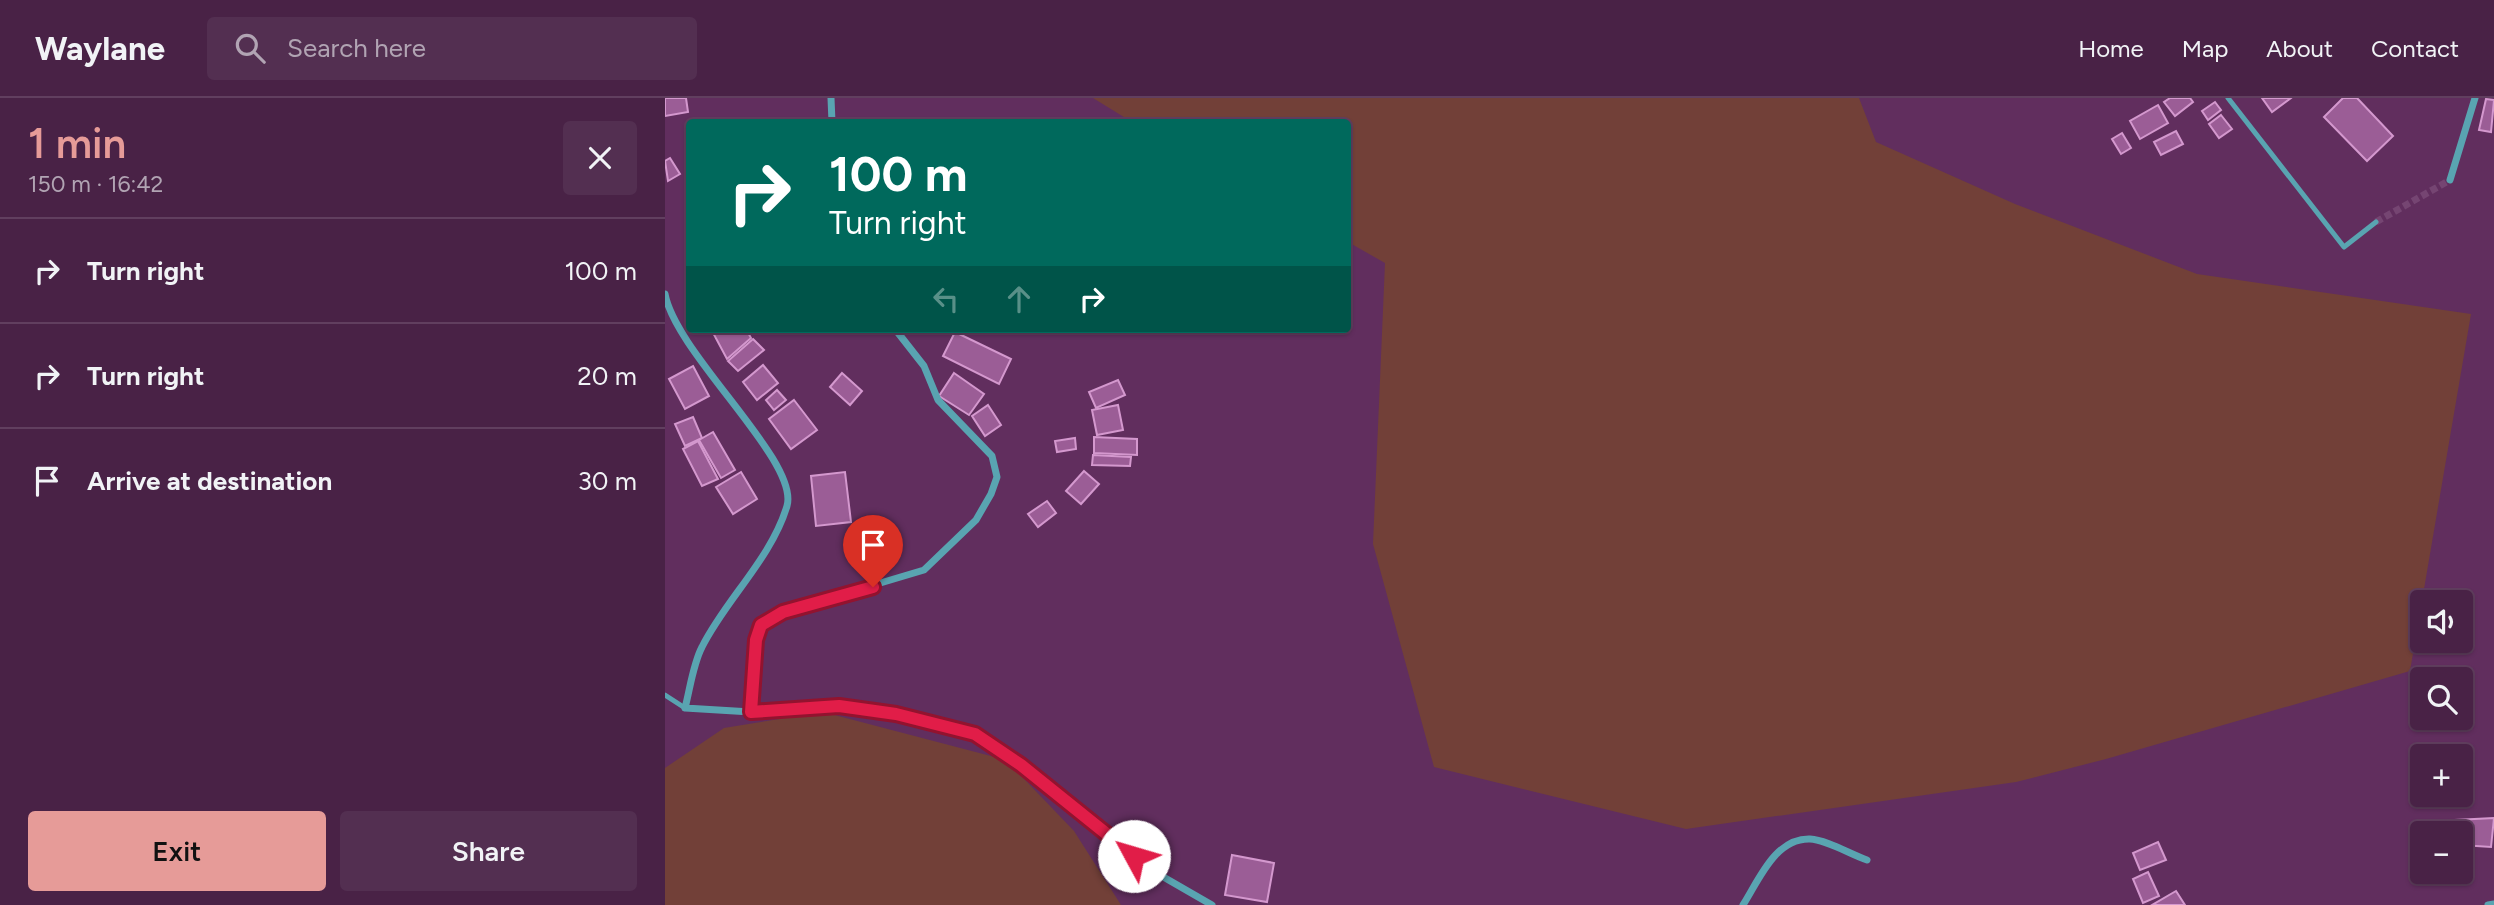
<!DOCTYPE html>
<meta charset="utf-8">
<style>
body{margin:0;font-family:Figtree,sans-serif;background:#532f51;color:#f1f3f6;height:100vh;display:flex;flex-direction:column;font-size:26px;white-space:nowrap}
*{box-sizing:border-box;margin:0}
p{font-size:23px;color:#b1a4b3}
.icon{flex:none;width:38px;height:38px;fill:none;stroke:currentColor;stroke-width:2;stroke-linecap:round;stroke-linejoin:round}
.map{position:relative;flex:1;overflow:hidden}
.sheet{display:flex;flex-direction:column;background:#492246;width:665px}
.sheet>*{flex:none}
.top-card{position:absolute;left:21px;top:21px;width:665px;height:214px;border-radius:7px;box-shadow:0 2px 5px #0004,0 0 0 2px #613f5f;background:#00695c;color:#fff;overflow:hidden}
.controls{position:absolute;left:1745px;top:492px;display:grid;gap:14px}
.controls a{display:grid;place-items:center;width:63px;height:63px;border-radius:7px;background:#492246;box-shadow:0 2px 5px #0004,0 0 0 2px #613f5f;font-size:35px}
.pin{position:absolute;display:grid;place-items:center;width:60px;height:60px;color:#fff;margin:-72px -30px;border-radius:50% 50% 50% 0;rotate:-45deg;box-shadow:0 0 7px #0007}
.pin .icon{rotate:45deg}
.me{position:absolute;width:77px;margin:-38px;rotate:309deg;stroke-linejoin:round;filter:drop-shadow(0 0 5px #0008)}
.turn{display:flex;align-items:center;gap:24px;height:147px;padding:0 28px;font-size:32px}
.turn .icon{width:91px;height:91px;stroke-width:2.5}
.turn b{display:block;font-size:49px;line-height:60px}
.lanes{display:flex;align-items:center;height:66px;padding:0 28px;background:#0003;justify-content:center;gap:35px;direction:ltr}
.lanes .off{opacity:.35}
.round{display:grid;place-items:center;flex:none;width:74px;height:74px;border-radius:7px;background:#532f51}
.headline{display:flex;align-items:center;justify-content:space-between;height:119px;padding:0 28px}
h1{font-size:42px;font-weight:600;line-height:52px;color:#e69b98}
.primary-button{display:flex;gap:14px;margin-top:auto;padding:14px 28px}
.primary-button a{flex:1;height:80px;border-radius:7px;background:#e69b98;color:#111;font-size:28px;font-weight:600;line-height:80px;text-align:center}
.primary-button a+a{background:#532f51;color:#f1f3f6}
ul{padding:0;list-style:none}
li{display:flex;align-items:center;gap:21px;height:105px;padding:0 28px;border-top:2px solid #613f5f}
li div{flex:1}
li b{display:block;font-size:26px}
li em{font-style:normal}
header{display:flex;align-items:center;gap:42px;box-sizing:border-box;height:98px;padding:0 35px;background:#492246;border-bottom:2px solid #613f5f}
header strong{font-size:33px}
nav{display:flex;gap:38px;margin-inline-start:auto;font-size:24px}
.search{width:490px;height:63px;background:#532f51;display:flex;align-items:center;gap:18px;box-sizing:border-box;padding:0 24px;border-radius:7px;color:#b1a4b3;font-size:26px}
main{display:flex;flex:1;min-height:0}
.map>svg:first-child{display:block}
.green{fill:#724038}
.building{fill:#9b5d96;stroke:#d498ce;stroke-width:2}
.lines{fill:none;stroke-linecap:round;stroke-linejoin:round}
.minor-tunnel{stroke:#754572;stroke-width:7;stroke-dasharray:7 3.5;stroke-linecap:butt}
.service{stroke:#59a4b1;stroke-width:5}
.minor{stroke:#59a4b1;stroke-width:7}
.route-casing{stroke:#92132f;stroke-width:18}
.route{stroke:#e11d48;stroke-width:12}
</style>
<header>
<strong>Waylane</strong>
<div class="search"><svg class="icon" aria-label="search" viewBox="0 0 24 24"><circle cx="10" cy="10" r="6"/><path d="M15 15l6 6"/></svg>Search here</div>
<nav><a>Home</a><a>Map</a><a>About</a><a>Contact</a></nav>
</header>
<main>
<section class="sheet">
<div class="headline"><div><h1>1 min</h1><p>150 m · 16:42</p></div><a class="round"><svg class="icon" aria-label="close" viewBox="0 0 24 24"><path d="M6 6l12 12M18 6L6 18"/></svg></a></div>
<ul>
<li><svg class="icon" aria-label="right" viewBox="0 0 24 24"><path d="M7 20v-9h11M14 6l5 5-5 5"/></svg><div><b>Turn right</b></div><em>100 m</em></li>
<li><svg class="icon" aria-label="right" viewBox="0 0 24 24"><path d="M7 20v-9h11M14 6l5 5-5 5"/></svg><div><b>Turn right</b></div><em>20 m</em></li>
<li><svg class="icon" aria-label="arrive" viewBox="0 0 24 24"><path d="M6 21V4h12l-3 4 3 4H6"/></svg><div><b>Arrive at destination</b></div><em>30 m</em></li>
</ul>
<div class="primary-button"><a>Exit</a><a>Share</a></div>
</section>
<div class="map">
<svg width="1829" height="807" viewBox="0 0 1829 807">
<rect width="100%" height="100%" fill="#612e5e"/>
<g class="green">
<polygon points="428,0 1194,0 1211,44 1350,106 1532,176 1806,216 1745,573 1441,661 1351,684 1021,731 769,669 708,446 720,165 683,144 682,24 467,24"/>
<polygon points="158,614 341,662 409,733 456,807 0,807 0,670 59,630"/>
</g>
<g class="building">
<polygon points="0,0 21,0 23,14 0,18"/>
<polygon points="1505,0 1525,0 1528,4 1510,18 1499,4"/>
<polygon points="1597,0 1626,0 1607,14"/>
<polygon points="1678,0 1692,0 1728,38 1702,63 1659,19"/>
<polygon points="1821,1 1829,2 1826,34 1814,32"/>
<polygon points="1550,4 1556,12 1543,22 1537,13"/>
<polygon points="1493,7 1503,25 1475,41 1465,23"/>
<polygon points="1556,17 1567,31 1554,40 1544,26"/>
<polygon points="1511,33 1518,46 1496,57 1489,44"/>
<polygon points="1457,35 1466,50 1456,56 1447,41"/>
<polygon points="5,60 15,76 3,83 0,63"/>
<polygon points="46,231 81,231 86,240 62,261"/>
<polygon points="290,234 346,261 334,286 278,258"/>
<polygon points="88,241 99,252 73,273 63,263"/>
<polygon points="98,267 113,285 92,302 78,284"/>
<polygon points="28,268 44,298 20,311 4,281"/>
<polygon points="177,275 197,293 185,307 165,289"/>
<polygon points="289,275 319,296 304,317 274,298"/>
<polygon points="453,282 460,297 431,310 424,294"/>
<polygon points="112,292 121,302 109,312 101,302"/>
<polygon points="129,302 152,332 126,351 104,321"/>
<polygon points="323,307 336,327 320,338 307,318"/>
<polygon points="453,307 458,332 432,337 427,312"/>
<polygon points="28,319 37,340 20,348 10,326"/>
<polygon points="48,334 70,372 56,380 34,342"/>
<polygon points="429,339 472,341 472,357 429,355"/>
<polygon points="410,340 411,351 392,354 390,343"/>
<polygon points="33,343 53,381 37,388 18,351"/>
<polygon points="428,357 466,359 465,368 427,367"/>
<polygon points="419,373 434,386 416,406 401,393"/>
<polygon points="76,374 92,401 68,416 51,389"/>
<polygon points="180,374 186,424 151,428 146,378"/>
<polygon points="382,403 391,415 373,429 363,416"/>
<polygon points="1829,720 1826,749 1796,747 1796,735 1788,735 1790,722"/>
<polygon points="1493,744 1501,762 1475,772 1468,755"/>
<polygon points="567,757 609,765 602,804 560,797"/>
<polygon points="1483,774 1494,798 1478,805 1468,781"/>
<polygon points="1511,793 1520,807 1487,807"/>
</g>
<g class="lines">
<polyline class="minor-tunnel" points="1711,124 1785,82"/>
<g class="service">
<polyline points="1563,0 1679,149 1711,124"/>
<polyline points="0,597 20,610"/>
</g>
<g class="minor">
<polyline points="166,0 167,24"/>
<polyline points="1785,82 1810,0"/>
<path d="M0,196C11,256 135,363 122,408C106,461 61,501 37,549C28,566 25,591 20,610L86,614L174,608L231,616L310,636L356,668L488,773L547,807"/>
<path d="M86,614C87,591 85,548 95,529C100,520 110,517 118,514L259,472L311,422L326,396L332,379L327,358L273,302L259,268L230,231"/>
<path d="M1078,807C1094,782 1110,740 1145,741C1162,742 1185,756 1202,762"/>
<polyline points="1823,807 1829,806"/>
</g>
</g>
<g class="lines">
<defs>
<polyline id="route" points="208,489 118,514 96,527 91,542 86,614 174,608 231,616 310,636 356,667 469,758"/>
</defs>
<use href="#route" class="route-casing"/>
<use href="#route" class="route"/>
</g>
</svg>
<div class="controls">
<a><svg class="icon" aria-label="sound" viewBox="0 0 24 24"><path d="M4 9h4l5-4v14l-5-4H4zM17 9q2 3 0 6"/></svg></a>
<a><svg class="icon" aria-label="search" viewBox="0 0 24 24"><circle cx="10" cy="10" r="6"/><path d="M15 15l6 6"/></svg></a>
<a>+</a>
<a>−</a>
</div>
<div class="pin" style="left:208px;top:489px;background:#d93025"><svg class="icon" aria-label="arrive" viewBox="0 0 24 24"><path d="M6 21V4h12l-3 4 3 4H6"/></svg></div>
<svg class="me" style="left:469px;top:758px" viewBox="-20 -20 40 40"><circle r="19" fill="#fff"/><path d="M0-13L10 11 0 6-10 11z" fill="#e11d48"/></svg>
<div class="top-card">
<div class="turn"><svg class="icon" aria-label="right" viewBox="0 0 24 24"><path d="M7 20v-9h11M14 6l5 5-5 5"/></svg><div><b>100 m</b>Turn right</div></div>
<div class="lanes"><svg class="icon off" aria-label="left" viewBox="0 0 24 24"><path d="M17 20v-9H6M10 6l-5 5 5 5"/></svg><svg class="icon off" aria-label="ahead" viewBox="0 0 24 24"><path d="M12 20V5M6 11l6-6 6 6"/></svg><svg class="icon" aria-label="right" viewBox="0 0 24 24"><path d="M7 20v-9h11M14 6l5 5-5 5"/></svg></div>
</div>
</div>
</main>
